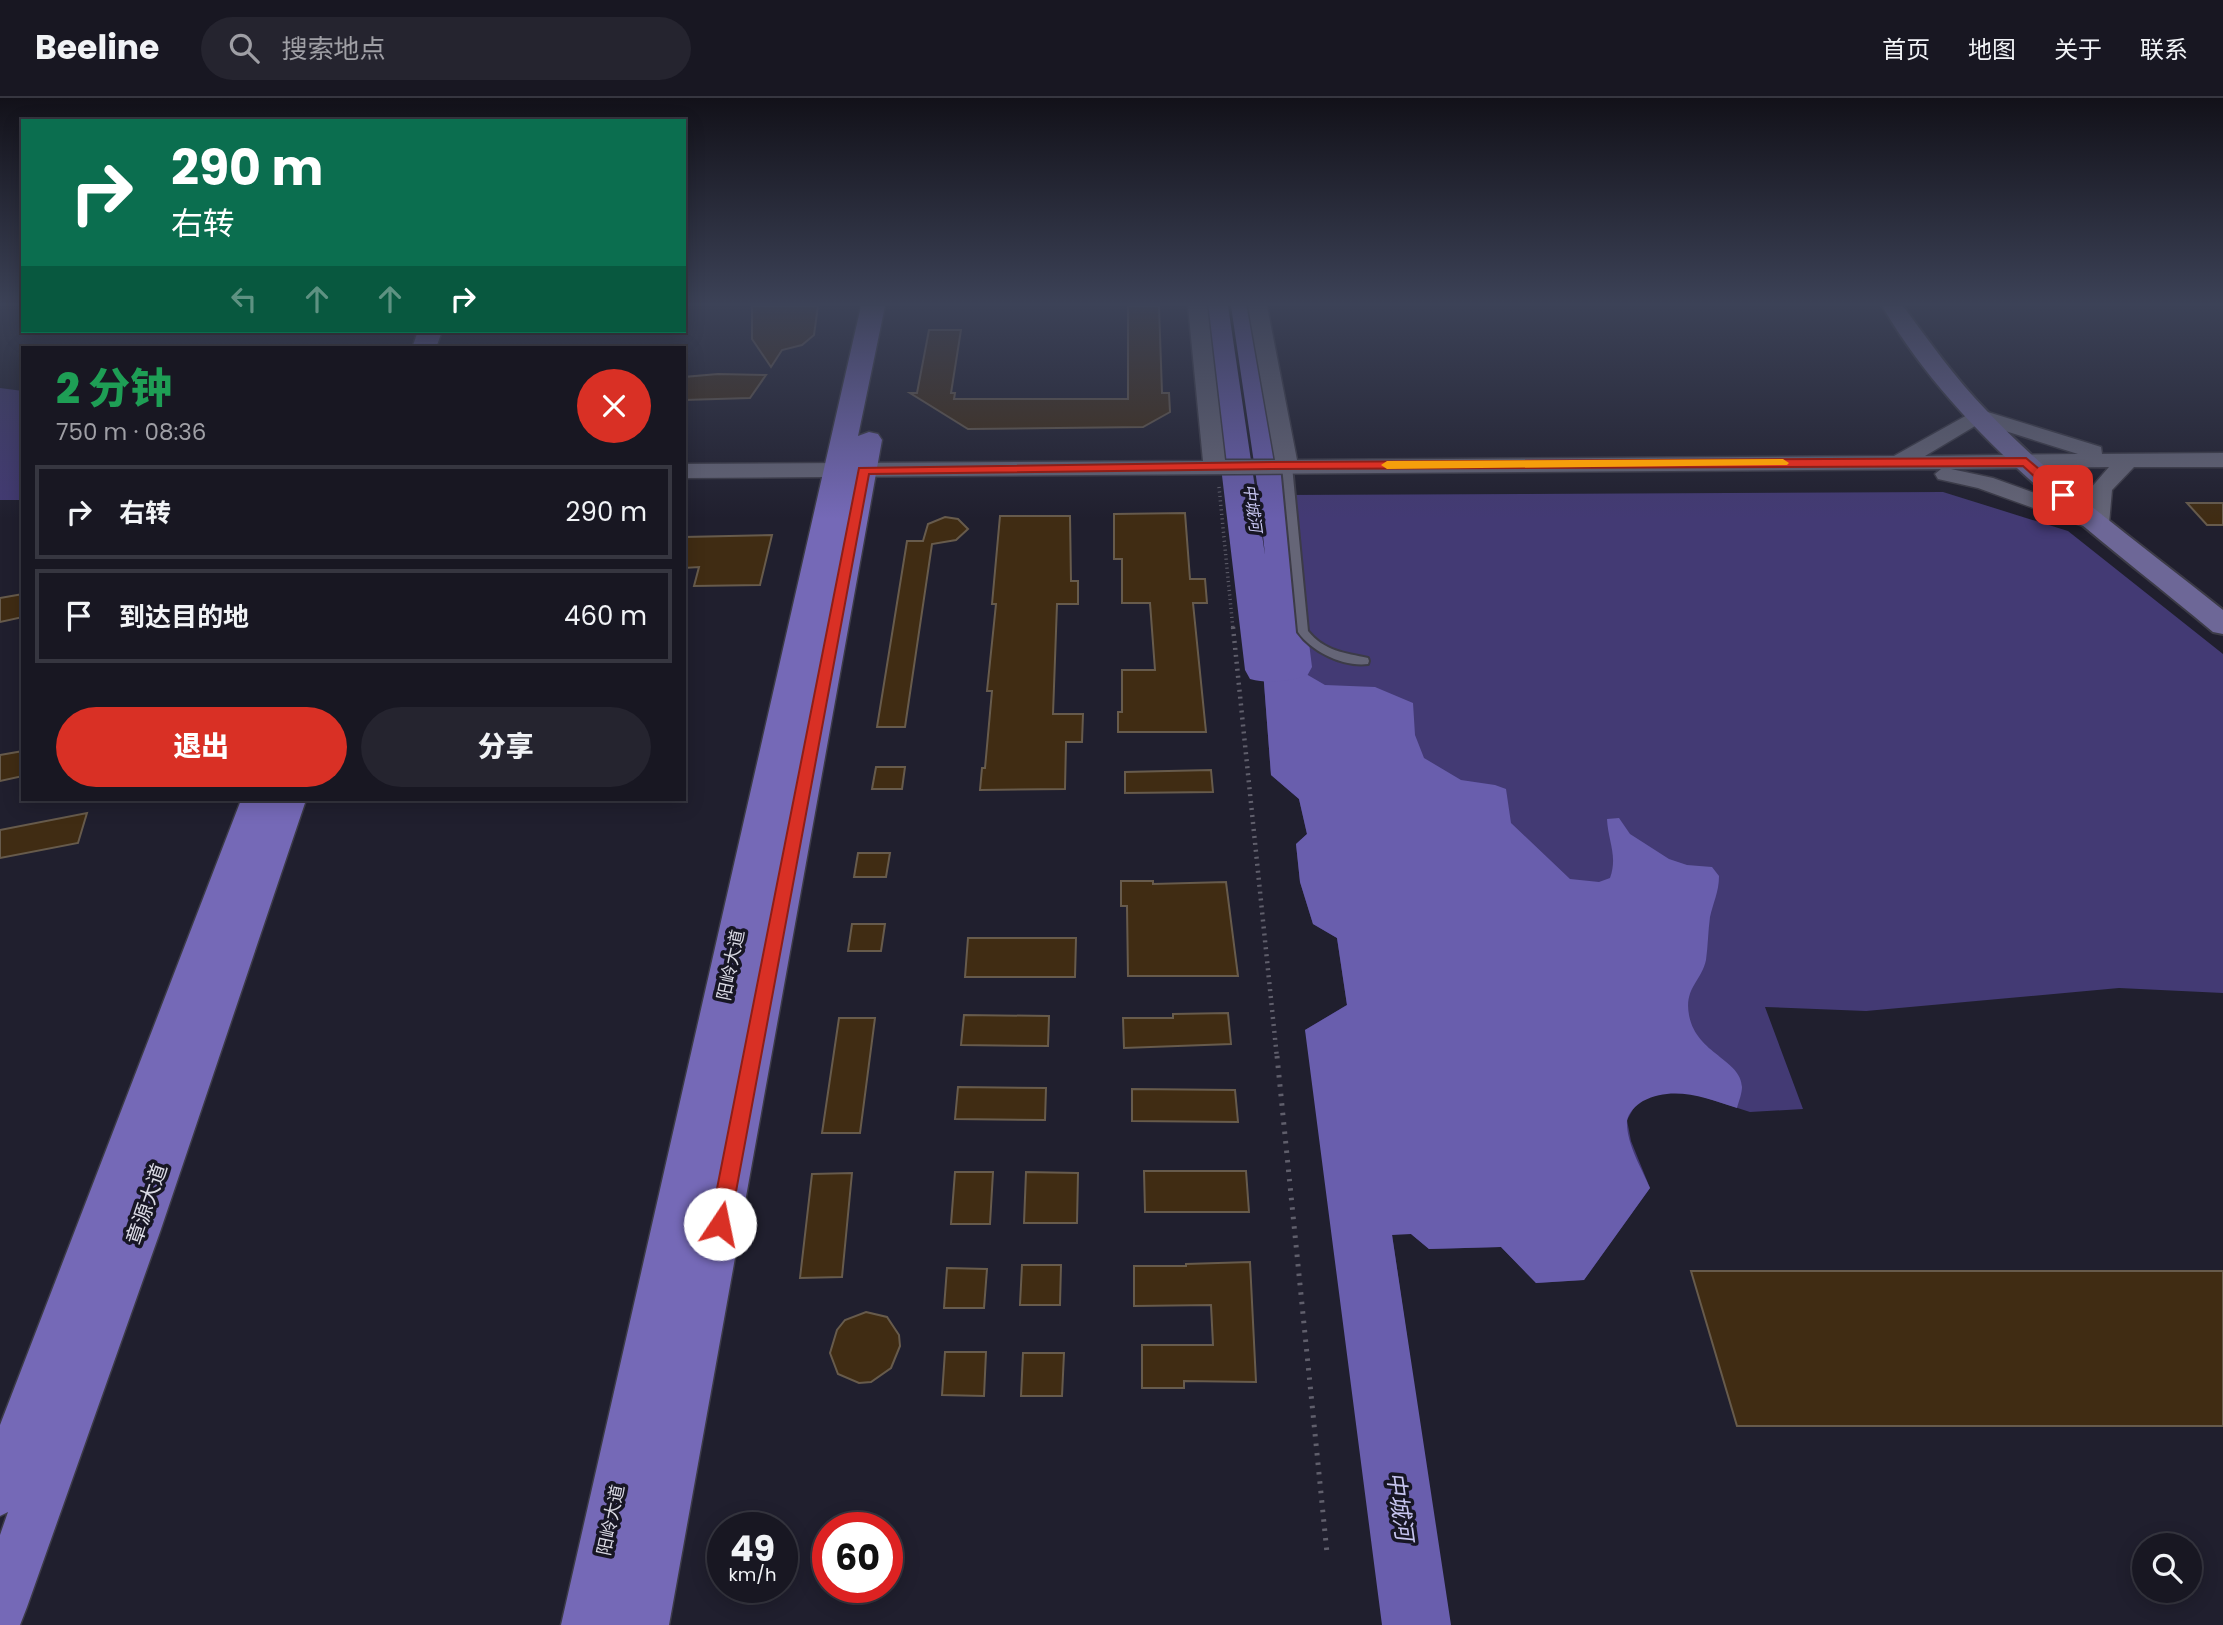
<!DOCTYPE html>
<html lang="zh">
<meta charset="utf-8">
<style>
body{margin:0;font-family:Poppins,"Noto Sans SC",sans-serif;background:#25242f;color:#f1f3f6;height:100vh;display:flex;flex-direction:column;font-size:26px;white-space:nowrap}
*{box-sizing:border-box;margin:0}
p{font-size:23px;color:#9f9fa5}
.icon{flex:none;width:38px;height:38px;fill:none;stroke:currentColor;stroke-width:2;stroke-linecap:round;stroke-linejoin:round}
.map{position:relative;flex:1;overflow:hidden}
.sheet{position:absolute;left:21px;top:248px;width:665px;height:455px;display:flex;flex-direction:column;background:#181722;border-radius:0px;box-shadow:0 4px 18px #0003,0 0 0 2px #363640}
.sheet>*{flex:none}
.hud{position:absolute;left:21px;top:21px;width:665px;height:214px;border-radius:0px;box-shadow:0 4px 18px #0003,0 0 0 2px #363640;background:#0b6e4f;color:#fff;overflow:hidden}
.tools{position:absolute;left:2132px;top:1435px;display:grid;gap:14px}
.tools a{display:grid;place-items:center;width:70px;height:70px;border-radius:50%;background:#181722;box-shadow:0 4px 18px #0003,0 0 0 2px #363640;font-size:35px}
.speed{position:absolute;left:707px;top:1414px;display:flex;gap:14px;font-size:35px;font-weight:700;text-align:center}
.speed>*{display:grid;place-content:center;width:91px;height:91px;border-radius:50%;background:#181722;box-shadow:0 4px 18px #0003,0 0 0 2px #363640;line-height:1}
.speed small{font-size:18px;font-weight:400}
.speed .limit{border:10px solid #d22;background:#fff;color:#111}
.pin{position:absolute;display:grid;place-items:center;width:60px;height:60px;color:#fff;margin:-30px;border-radius:14px;box-shadow:0 4px 10px #0006}
.me{position:absolute;width:77px;margin:-38px;rotate:11deg;stroke-linejoin:round;filter:drop-shadow(0 0 5px #0008)}
.turn{display:flex;align-items:center;gap:24px;height:147px;padding:0 35px;font-size:32px}
.turn .icon{width:91px;height:91px;stroke-width:2.5}
.turn b{display:block;font-size:49px;line-height:60px}
.lanes{display:flex;align-items:center;height:66px;padding:0 35px;background:#0003;justify-content:center;gap:35px;direction:ltr}
.lanes .off{opacity:.35}
.round{display:grid;place-items:center;flex:none;width:74px;height:74px;border-radius:37px;background:#25242f}
.overview{display:flex;align-items:center;justify-content:space-between;height:119px;padding:0 35px}
h1{font-size:42px;font-weight:800;line-height:52px;color:#1e9e55}
.primary-button{display:flex;gap:14px;margin-top:auto;padding:14px 35px}
.primary-button a{flex:1;height:80px;border-radius:42px;background:#d93025;color:#fff;font-size:28px;font-weight:800;line-height:80px;text-align:center}
.primary-button a+a{background:#25242f;color:#f1f3f6}
ul{padding:0;list-style:none}
li{display:flex;align-items:center;gap:21px;height:94px;margin:0 14px 10px;padding:0 21px;border:4px solid #363640;border-radius:0px}
li div{flex:1}
li b{display:block;font-size:26px}
li em{font-style:normal}
header{display:flex;align-items:center;gap:42px;box-sizing:border-box;height:98px;padding:0 35px;background:#181722;border-bottom:2px solid #363640}
header strong{font-size:33px}
nav{display:flex;gap:38px;margin-inline-start:auto;font-size:24px}
.search{width:490px;height:63px;background:#25242f;display:flex;align-items:center;gap:18px;box-sizing:border-box;padding:0 24px;border-radius:38px;color:#9f9fa5;font-size:26px}
.map>svg:first-child{display:block}
.green{fill:#433a74}
.water{fill:#695ead}
.lines{fill:none;stroke-linecap:round;stroke-linejoin:round}
.river{fill:#695ead;fill-rule:evenodd}
.building{fill:#402c13;stroke:#675b4c;stroke-width:2}
.service-casing{stroke:#3c3b47;stroke-width:4}
.tertiary-casing{stroke:#3c3b47;stroke-width:3}
.secondary-casing{stroke:#3c3b47;stroke-width:4}
.primary-casing{stroke:#3c3b47;stroke-width:3}
.path-far2{stroke:#605f6c;stroke-width:3.5;stroke-dasharray:1 3.5;stroke-linecap:butt}
.path-far1{stroke:#605f6c;stroke-width:4.5;stroke-dasharray:2 5;stroke-linecap:butt}
.path{stroke:#605f6c;stroke-width:5;stroke-dasharray:2.5 7;stroke-linecap:butt}
.service{fill:#656577;fill-rule:evenodd}
.tertiary{fill:#656577;fill-rule:evenodd}
.secondary{fill:#6d6797;fill-rule:evenodd}
.primary{fill:#7569b7;fill-rule:evenodd}
.route{fill:#d93025;stroke:#8d1f18;stroke-width:2}
.slow{fill:#f59e0b}
.labels{text-anchor:middle;stroke-width:7;stroke-linejoin:round;paint-order:stroke}
.far-water-label{font-size:16px;font-style:italic;fill:#c7c5f0;stroke:#171624}
.street-label{font-size:18px;fill:#dadae4;stroke:#171624}
.near-street-label{font-size:21px;fill:#dadae4;stroke:#171624}
.near-water-label{font-size:23px;font-style:italic;fill:#c7c5f0;stroke:#171624}
</style>
<header>
<strong>Beeline</strong>
<div class="search"><svg class="icon" aria-label="search" viewBox="0 0 24 24"><circle cx="10" cy="10" r="6"/><path d="M15 15l6 6"/></svg>搜索地点</div>
<nav><a>首页</a><a>地图</a><a>关于</a><a>联系</a></nav>
</header>
<div class="map">
<svg width="2223" height="1527" viewBox="0 0 2223 1527">
<rect width="100%" height="100%" fill="#201f2e"/>
<g class="green">
<polygon points="0,290 23,293 23,402 0,402"/>
<polygon points="1943,394 2068,433 2223,556 2223,895 2119,890 1866,913 1765,909 1803,1011 1750,1014 1694,996 1659,994 1636,1006 1627,1022 1631,1043 1650,1090 1584,1182 1536,1185 1501,1149 1429,1151 1411,1136 1392,1136 1414,1288 1305,932 1347,907 1337,840 1313,826 1300,784 1296,746 1307,736 1299,701 1271,677 1263,572 1294,568 1279,397"/>
</g>
<path class="water" d="M1294,569L1325,587L1375,589L1413,605L1415,637L1424,660L1461,682L1495,687L1506,691L1511,725L1570,781L1599,784L1610,780C1618,758 1608,743 1607,721L1619,720L1630,736L1669,761L1687,767L1712,769L1719,778C1719,794 1713,805 1710,819C1708,833 1708,848 1706,862C1701,884 1684,890 1689,917C1696,956 1741,961 1742,989C1742,995 1739,1003 1737,1010C1706,1000 1674,987 1643,1003C1636,1007 1628,1015 1627,1023C1626,1045 1642,1071 1650,1090L1584,1182L1536,1185L1501,1149L1429,1151L1411,1136L1392,1137L1451,1527H1382L1305,932L1347,907L1337,840L1313,826L1300,784L1296,746L1307,736L1299,701L1271,677L1263,572Z"/>
<g class="lines">
<path class="river" d="M1202,208H1228L1265,457L1259,399L1231,208H1257L1291,399L1312,569L1307,578C1288,583 1269,586 1250,581L1245,572Z"/>
</g>
<g class="building">
<polygon points="752,208 818,208 814,237 802,247 782,252 771,269 752,241"/>
<polygon points="1128,208 1159,208 1162,295 1169,295 1170,314 1143,329 968,331 910,295 917,295 929,232 961,232 951,295 955,295 954,301 1128,301"/>
<polygon points="718,276 766,277 750,300 684,302 684,279"/>
<polygon points="2187,405 2223,405 2223,427 2207,427"/>
<polygon points="1185,415 1190,481 1205,481 1207,505 1193,505 1206,634 1118,634 1118,614 1122,614 1122,572 1155,572 1150,505 1122,505 1122,461 1114,461 1114,416"/>
<polygon points="1000,418 1070,418 1071,483 1078,483 1078,506 1057,506 1053,616 1083,616 1082,644 1066,644 1065,691 980,692 982,670 985,670 992,593 987,593 996,506 992,506"/>
<polygon points="945,419 958,421 968,431 956,442 932,446 905,629 877,629 907,443 923,443 928,426"/>
<polygon points="772,437 760,487 694,488 699,469 684,470 684,439"/>
<polygon points="23,496 23,519 0,524 0,500"/>
<polygon points="23,653 23,678 0,683 0,657"/>
<polygon points="876,669 905,669 902,691 872,691"/>
<polygon points="1211,672 1213,694 1125,695 1125,674"/>
<polygon points="87,715 78,745 0,760 0,732"/>
<polygon points="858,755 890,755 886,779 854,779"/>
<polygon points="1121,783 1153,783 1153,786 1226,784 1238,878 1128,878 1127,808 1121,808"/>
<polygon points="852,826 885,826 881,853 848,853"/>
<polygon points="968,840 1076,840 1075,879 965,879"/>
<polygon points="1228,915 1231,946 1124,950 1123,920 1173,920 1173,916"/>
<polygon points="964,917 1049,918 1048,948 961,947"/>
<polygon points="839,920 875,920 860,1035 822,1035"/>
<polygon points="958,989 1046,990 1045,1022 955,1021"/>
<polygon points="1132,991 1235,992 1238,1024 1132,1023"/>
<polygon points="1144,1073 1246,1073 1249,1114 1145,1114"/>
<polygon points="955,1074 993,1074 990,1126 951,1126"/>
<polygon points="1026,1074 1078,1075 1077,1125 1024,1125"/>
<polygon points="852,1075 842,1179 800,1180 812,1076"/>
<polygon points="1250,1164 1256,1284 1184,1283 1184,1290 1142,1290 1142,1247 1213,1247 1211,1207 1134,1208 1134,1168 1186,1168 1186,1166"/>
<polygon points="1022,1167 1061,1167 1060,1207 1020,1207"/>
<polygon points="947,1170 987,1171 984,1210 944,1210"/>
<polygon points="1691,1173 2223,1173 2223,1328 1737,1328"/>
<polygon points="866,1214 887,1219 899,1237 900,1248 891,1270 871,1284 859,1285 838,1276 830,1255 837,1232 845,1222"/>
<polygon points="945,1254 986,1254 984,1298 942,1297"/>
<polygon points="1023,1255 1064,1255 1062,1298 1021,1298"/>
</g>
<g class="lines">
<defs>
<path id="service" d="M1287,365L1292,368L1308,533C1324,553 1345,555 1368,560L1369,563L1368,566C1343,569 1312,554 1298,534L1282,368Z"/>
<path id="tertiary" d="M1188,208H1207L1225,362H1275L1248,208H1267L1297,362L1894,358L1978,311L2101,349L2102,356L2223,355V369H2134L2112,392L2109,426L2105,431L2097,433L1978,390L1938,381L1935,376L1941,371L684,380V366L1203,363ZM1980,325L2078,356L1925,358ZM2109,369L2090,391L2087,414L1993,380L1951,371Z"/>
<path id="secondary" d="M1882,208H1903C1929,243 1955,280 1986,312C2057,387 2143,448 2223,512V536L2213,534C2095,435 1961,343 1882,208Z"/>
<g id="primary">
<polygon points="861,208 885,208 858,338 869,334 878,336 882,342 669,1527 561,1527"/>
<polygon points="418,233 442,233 436,250 412,250"/>
<polygon points="241,702 306,702 160,1134 27,1509 20,1527 0,1527 0,1437 8,1414 0,1418 0,1327"/>
</g>
</defs>
<use href="#service" class="service-casing"/>
<use href="#tertiary" class="tertiary-casing"/>
<use href="#secondary" class="secondary-casing"/>
<use href="#primary" class="primary-casing"/>
<polyline class="path-far2" points="1219,389 1233,531"/>
<polyline class="path-far1" points="1233,529 1277,960"/>
<polyline class="path" points="1277,958 1327,1455"/>
<use href="#service" class="service"/>
<use href="#tertiary" class="tertiary"/>
<use href="#secondary" class="secondary"/>
<use href="#primary" class="primary"/>
</g>
<linearGradient id="sky" x2="0" y2="1"><stop stop-color="#121119"/><stop offset="0.49" stop-color="#3c4257"/><stop offset="1" stop-color="#3c4257" stop-opacity="0"/></linearGradient>
<rect width="2223" height="421" fill="url(#sky)"/>
<polygon class="route" points="2026,360 2067,395 2067,400 2058,400 2023,368 1273,371 869,376 730,1126 727,1132 720,1135 713,1132 710,1126 859,370 1273,364"/>
<polygon class="slow" points="1783,361 1789,365 1787,367 1387,371 1381,367 1387,363"/>
<g class="labels">
<g class="far-water-label">
<text transform="translate(1253 410) rotate(82)" y="6">中城河</text>
</g>
<g class="street-label">
<text transform="translate(731 867) rotate(-78)" y="6">阳岭大道</text>
<text transform="translate(611 1422) rotate(-78)" y="6">阳岭大道</text>
</g>
<g class="near-street-label">
<text transform="translate(147 1106) rotate(-71)" y="7">章源大道</text>
</g>
<g class="near-water-label">
<text transform="translate(1400 1408) rotate(82)" y="8">中城河</text>
</g>
</g>
</svg>
<div class="tools">
<a><svg class="icon" aria-label="search" viewBox="0 0 24 24"><circle cx="10" cy="10" r="6"/><path d="M15 15l6 6"/></svg></a>
</div>
<div class="speed"><div>49<small>km/h</small></div><div class="limit">60</div></div>
<div class="pin" style="left:2063px;top:397px;background:#d93025"><svg class="icon" aria-label="arrive" viewBox="0 0 24 24"><path d="M6 21V4h12l-3 4 3 4H6"/></svg></div>
<svg class="me" style="left:720px;top:1126px" viewBox="-20 -20 40 40"><circle r="19" fill="#fff"/><path d="M0-13L10 11 0 6-10 11z" fill="#d93025"/></svg>
<div class="hud">
<div class="turn"><svg class="icon" aria-label="right" viewBox="0 0 24 24"><path d="M7 20v-9h11M14 6l5 5-5 5"/></svg><div><b>290 m</b>右转</div></div>
<div class="lanes"><svg class="icon off" aria-label="left" viewBox="0 0 24 24"><path d="M17 20v-9H6M10 6l-5 5 5 5"/></svg><svg class="icon off" aria-label="ahead" viewBox="0 0 24 24"><path d="M12 20V5M6 11l6-6 6 6"/></svg><svg class="icon off" aria-label="ahead" viewBox="0 0 24 24"><path d="M12 20V5M6 11l6-6 6 6"/></svg><svg class="icon" aria-label="right" viewBox="0 0 24 24"><path d="M7 20v-9h11M14 6l5 5-5 5"/></svg></div>
</div>
<section class="sheet">
<div class="overview"><div><h1>2 分钟</h1><p>750 m · 08:36</p></div><a class="round" style="background:#d93025;color:#fff"><svg class="icon" aria-label="close" viewBox="0 0 24 24"><path d="M6 6l12 12M18 6L6 18"/></svg></a></div>
<ul>
<li><svg class="icon" aria-label="right" viewBox="0 0 24 24"><path d="M7 20v-9h11M14 6l5 5-5 5"/></svg><div><b>右转</b></div><em>290 m</em></li>
<li><svg class="icon" aria-label="arrive" viewBox="0 0 24 24"><path d="M6 21V4h12l-3 4 3 4H6"/></svg><div><b>到达目的地</b></div><em>460 m</em></li>
</ul>
<div class="primary-button"><a>退出</a><a>分享</a></div>
</section>
</div>
